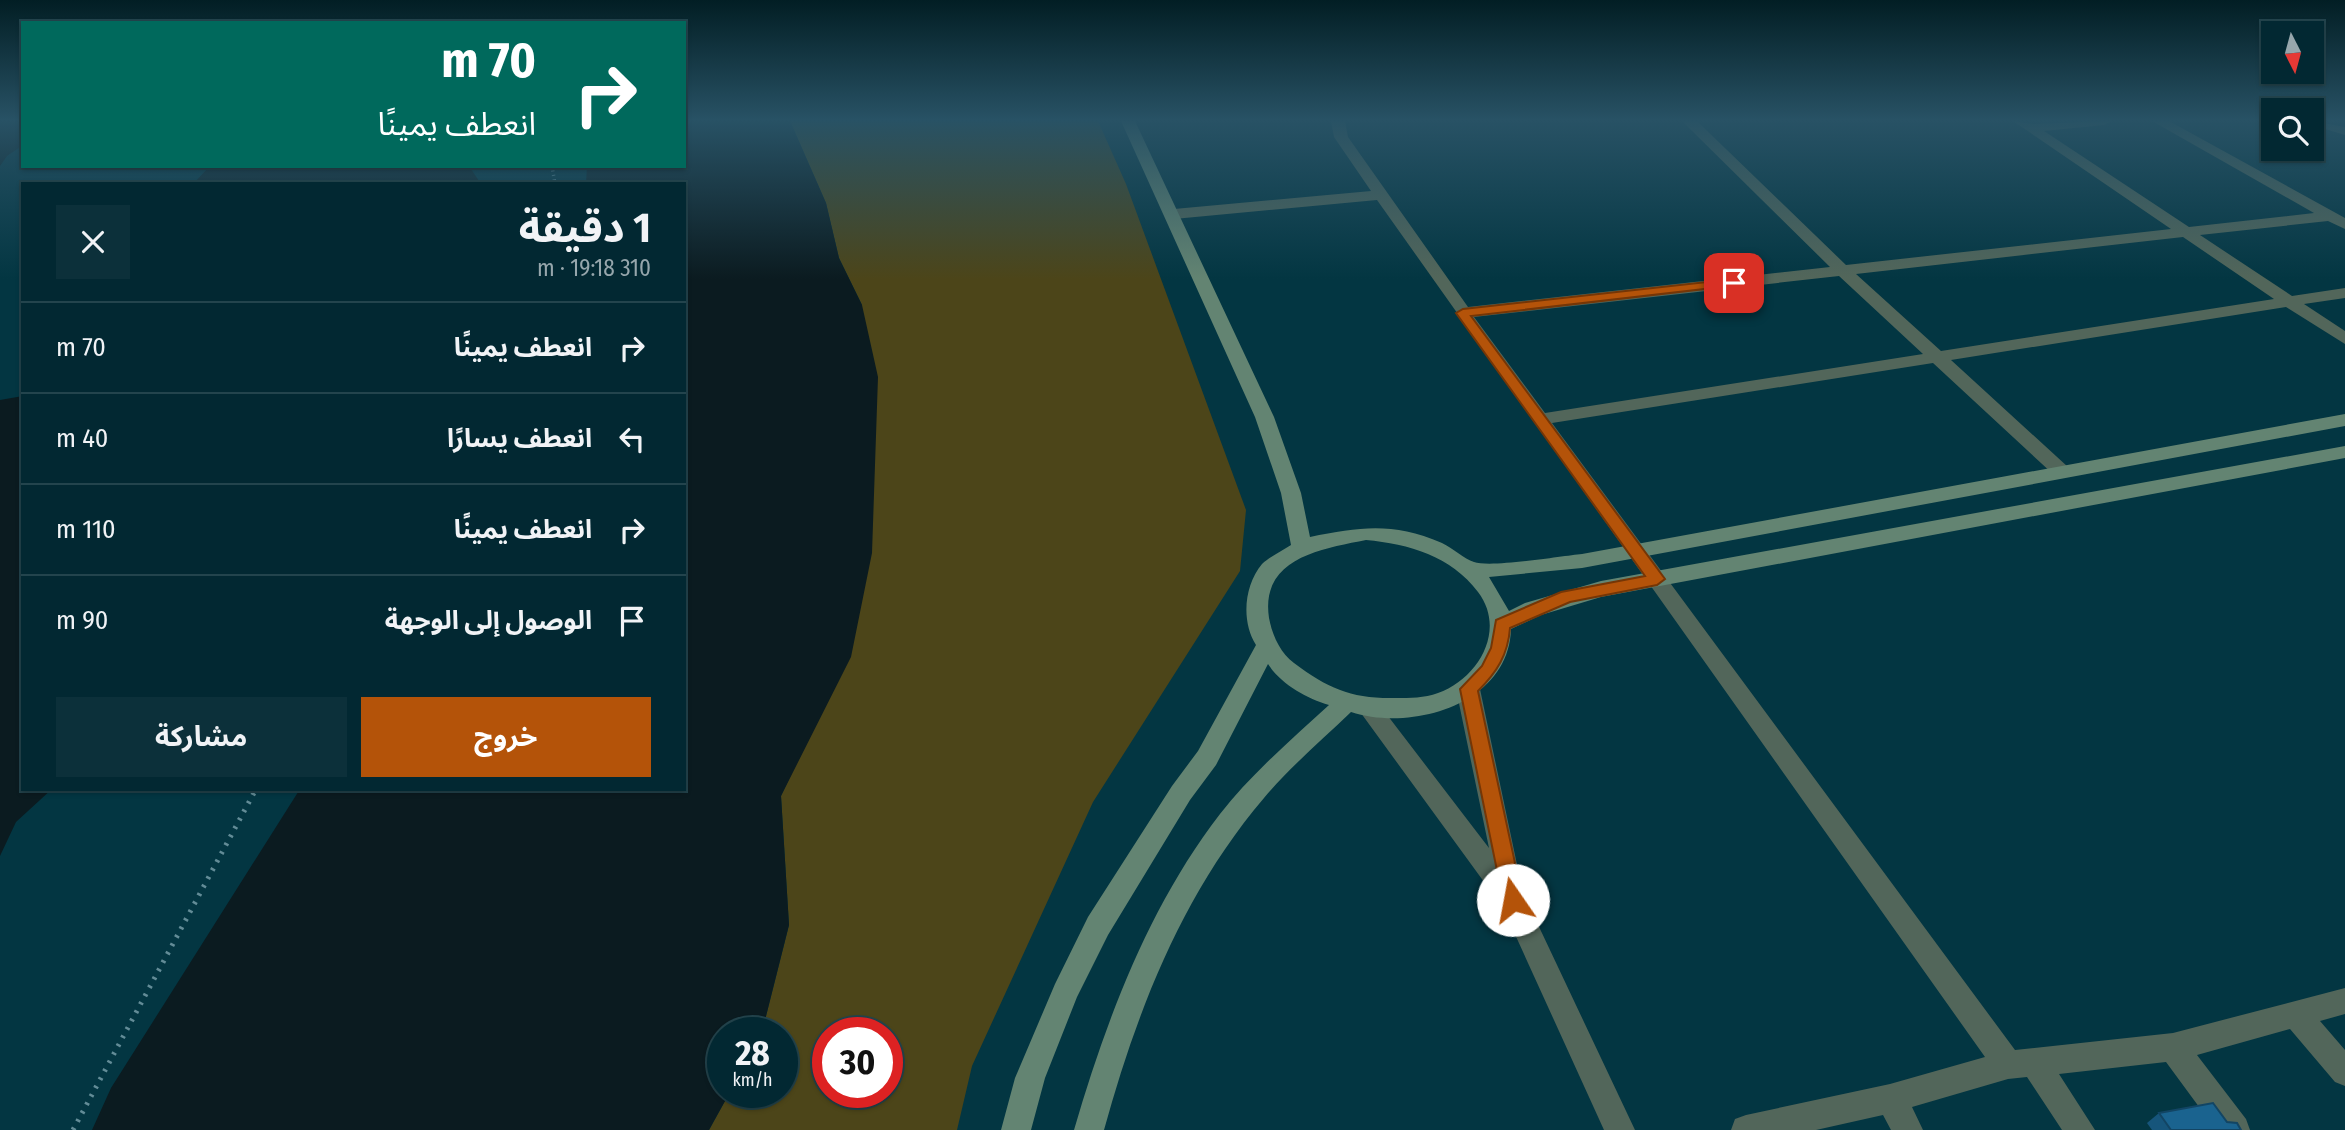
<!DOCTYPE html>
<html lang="ar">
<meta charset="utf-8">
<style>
body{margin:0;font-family:"Fira Sans Condensed","Noto Sans Arabic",sans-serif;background:#0c303a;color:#f1f3f6;direction:rtl;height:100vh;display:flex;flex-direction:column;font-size:26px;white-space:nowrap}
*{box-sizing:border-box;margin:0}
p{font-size:23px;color:#96a6ac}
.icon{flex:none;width:38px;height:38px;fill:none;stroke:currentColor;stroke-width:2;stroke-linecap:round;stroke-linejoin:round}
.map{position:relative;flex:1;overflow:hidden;direction:ltr}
.side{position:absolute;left:21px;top:182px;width:665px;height:609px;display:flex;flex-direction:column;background:#022832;border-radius:0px;box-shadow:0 2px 5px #0004,0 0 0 2px #23444d;direction:rtl}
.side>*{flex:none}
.top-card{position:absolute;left:21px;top:21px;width:665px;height:147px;border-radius:0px;box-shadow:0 2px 5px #0004,0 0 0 2px #23444d;direction:rtl;background:#00695c;color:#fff;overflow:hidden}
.needle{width:46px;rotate:174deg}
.buttons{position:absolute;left:2261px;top:21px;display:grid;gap:14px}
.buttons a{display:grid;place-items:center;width:63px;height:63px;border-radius:0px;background:#022832;box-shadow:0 2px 5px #0004,0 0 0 2px #23444d;font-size:35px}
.speed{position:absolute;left:707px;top:1017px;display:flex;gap:14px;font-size:35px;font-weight:700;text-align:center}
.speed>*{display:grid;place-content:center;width:91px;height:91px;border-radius:50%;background:#022832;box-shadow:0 2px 5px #0004,0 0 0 2px #23444d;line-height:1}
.speed small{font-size:18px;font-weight:400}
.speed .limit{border:10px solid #d22;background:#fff;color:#111}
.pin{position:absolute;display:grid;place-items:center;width:60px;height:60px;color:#fff;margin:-30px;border-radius:14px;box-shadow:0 4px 10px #0006}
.me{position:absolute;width:77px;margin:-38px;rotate:348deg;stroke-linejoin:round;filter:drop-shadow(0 0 5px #0008)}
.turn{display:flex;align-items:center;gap:24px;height:147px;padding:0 35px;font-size:32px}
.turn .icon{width:91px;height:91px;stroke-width:2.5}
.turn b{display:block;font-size:49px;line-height:60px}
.round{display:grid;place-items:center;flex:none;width:74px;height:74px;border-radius:0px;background:#0c303a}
.overview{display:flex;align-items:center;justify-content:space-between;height:119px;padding:0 35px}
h1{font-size:42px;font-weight:700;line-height:52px}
.action{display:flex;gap:14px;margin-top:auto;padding:14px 35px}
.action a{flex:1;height:80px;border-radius:0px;background:#b45309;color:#fff;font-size:28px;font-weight:700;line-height:80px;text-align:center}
.action a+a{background:#0c303a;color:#f1f3f6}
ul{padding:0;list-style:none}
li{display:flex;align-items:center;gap:21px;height:91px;padding:0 35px;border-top:2px solid #23444d}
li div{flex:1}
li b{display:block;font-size:26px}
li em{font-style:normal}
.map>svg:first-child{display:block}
.green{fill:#4c4519;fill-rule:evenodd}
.water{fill:#0b1b20}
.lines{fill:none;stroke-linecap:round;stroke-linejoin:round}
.path-far1{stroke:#638c97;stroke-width:3.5;stroke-dasharray:1 3.5;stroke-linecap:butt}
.path{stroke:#638c97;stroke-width:5;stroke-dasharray:2.5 7;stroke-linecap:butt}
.street{fill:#52665a;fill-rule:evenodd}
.secondary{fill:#638472;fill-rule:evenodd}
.wall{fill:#16557b}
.building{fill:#1a638f;stroke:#124564;stroke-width:2}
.route{fill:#b45309;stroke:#753606;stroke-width:2}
</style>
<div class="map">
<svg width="2345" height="1130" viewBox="0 0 2345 1130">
<rect width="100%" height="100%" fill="#033642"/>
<path class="green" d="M790,121H1098L1126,184L1246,510L1240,571L1093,802L972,1066L957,1130H709L730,1092H782V1032H762L789,925L781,796L801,753L862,305L839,258L826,203ZM828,1032H887V1092H828Z"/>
<g class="water">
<polygon points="0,121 23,121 23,145 7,156 0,166"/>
<polygon points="684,121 790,121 826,203 839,258 862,305 878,377 872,553 851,657 781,796 789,925 762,1032 723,1032 723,1092 730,1092 709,1130 92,1130 111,1088 300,789 684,789 684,184 586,184 587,166 684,166"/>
<polygon points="210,166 469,166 479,181 478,184 193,184"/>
<polygon points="23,396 23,789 52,789 16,822 0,856 0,400"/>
</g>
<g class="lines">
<polyline class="path-far1" points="552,166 555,184"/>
<polyline class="path" points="73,1130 256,789"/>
<g class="street">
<path d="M1331,121H1345L1348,137L1468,307L1830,267L1682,121H1697L1846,265L2171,229L2013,121L2033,124L2111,121L2104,125L2044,131L2189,227L2314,213L2152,121H2169L2345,218V229L2328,221L2200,235L2292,296L2345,288V298L2304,304L2345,331V344L2286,307L1951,360L2068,467L2071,471L2068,475H2054L1933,363L1552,423L2015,1050L2173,1033L2345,988V1014L2320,1021L2345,1050V1086L2335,1082L2290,1029L2197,1055L2246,1119L2250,1130H2216L2166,1062L2059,1074L2095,1130H2062L2027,1077L2008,1079L1912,1107L1923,1130H1891L1883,1115L1816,1130H1731L1735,1119L1746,1115L1890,1084L1985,1057L1377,200L1174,219L1166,214L1174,209L1371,191L1334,137ZM2183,237L2274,299L1941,351L1856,274ZM1839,276L1923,354L1545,413L1474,317Z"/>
<polygon points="2312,121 2345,127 2345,135 2312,125"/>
<polygon points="1468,680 1476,683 1480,689 1523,893 1635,1130 1604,1130 1503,908 1358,709 1362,703 1370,700 1378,703 1489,848 1456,689 1460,683"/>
</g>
<path class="secondary" d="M1121,121H1135L1274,417L1301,493L1310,537C1361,527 1392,522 1442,543C1453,548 1464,559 1474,562C1491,568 1561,556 1582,554L2345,414V426L1582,568L1489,577L1509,611L1525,603L1601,581L2345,446V458L1601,597L1541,615L1511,629C1509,704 1412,732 1351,712C1322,740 1290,767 1264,798C1183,893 1137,1010 1104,1130H1074C1106,1020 1149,906 1220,814C1252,773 1291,740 1329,705C1306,698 1281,684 1268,664L1216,765L1190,800L1108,935L1077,997L1045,1078L1031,1130H1001L1015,1078L1055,984L1088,917L1172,786L1198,751L1256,645C1241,621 1244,586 1262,564C1269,557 1282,551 1291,545L1281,493L1255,417ZM1366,540C1409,544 1451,556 1478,592C1507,630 1478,679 1438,693C1424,698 1410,698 1396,698C1352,699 1329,689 1294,663C1280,653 1272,634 1269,618C1260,558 1321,549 1366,540Z"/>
</g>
<polygon class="wall" points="2159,1113 2227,1122 2241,1130 2152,1130 2147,1123"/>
<polygon class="building" points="2213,1103 2227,1122 2237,1123 2241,1130 2171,1130 2159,1113"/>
<linearGradient id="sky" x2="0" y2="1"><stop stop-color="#021e24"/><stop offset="0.43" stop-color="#285265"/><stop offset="1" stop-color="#285265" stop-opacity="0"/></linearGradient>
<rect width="2345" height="279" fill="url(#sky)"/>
<path class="route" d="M1734,279L1740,283L1739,285L1471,316L1665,579L1657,585L1570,602L1510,628C1508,655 1497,672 1478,691L1523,900L1520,906L1513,909L1506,906L1503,900L1460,689L1482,666L1491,648L1496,620L1561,592L1645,576L1456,313L1463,309Z"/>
</svg>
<div class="buttons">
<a><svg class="needle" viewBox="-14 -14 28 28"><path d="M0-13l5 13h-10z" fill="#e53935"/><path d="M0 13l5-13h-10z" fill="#96a6ac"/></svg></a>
<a><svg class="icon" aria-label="search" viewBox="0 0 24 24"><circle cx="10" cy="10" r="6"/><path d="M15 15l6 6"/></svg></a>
</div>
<div class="speed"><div>28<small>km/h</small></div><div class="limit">30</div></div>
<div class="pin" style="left:1734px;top:283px;background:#d93025"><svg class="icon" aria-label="arrive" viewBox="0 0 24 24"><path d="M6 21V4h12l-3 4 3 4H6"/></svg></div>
<svg class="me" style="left:1513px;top:900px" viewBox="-20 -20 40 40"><circle r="19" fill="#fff"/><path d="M0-13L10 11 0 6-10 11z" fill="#b45309"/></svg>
<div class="top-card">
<div class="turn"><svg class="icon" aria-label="right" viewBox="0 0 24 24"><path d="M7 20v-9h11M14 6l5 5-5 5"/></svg><div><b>70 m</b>انعطف يمينًا</div></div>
</div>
<section class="side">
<div class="overview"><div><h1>1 دقيقة</h1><p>310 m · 19:18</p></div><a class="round"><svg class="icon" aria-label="close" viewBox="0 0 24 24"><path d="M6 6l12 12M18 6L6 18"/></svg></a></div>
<ul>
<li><svg class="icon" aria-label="right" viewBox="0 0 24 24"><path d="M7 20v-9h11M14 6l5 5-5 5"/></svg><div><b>انعطف يمينًا</b></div><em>70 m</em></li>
<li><svg class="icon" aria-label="left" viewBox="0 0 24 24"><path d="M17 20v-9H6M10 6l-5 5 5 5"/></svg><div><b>انعطف يسارًا</b></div><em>40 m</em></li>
<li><svg class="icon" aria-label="right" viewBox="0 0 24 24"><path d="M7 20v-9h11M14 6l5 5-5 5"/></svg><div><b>انعطف يمينًا</b></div><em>110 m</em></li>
<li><svg class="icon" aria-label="arrive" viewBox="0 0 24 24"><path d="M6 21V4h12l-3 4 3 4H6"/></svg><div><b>الوصول إلى الوجهة</b></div><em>90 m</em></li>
</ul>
<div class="action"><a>خروج</a><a>مشاركة</a></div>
</section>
</div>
